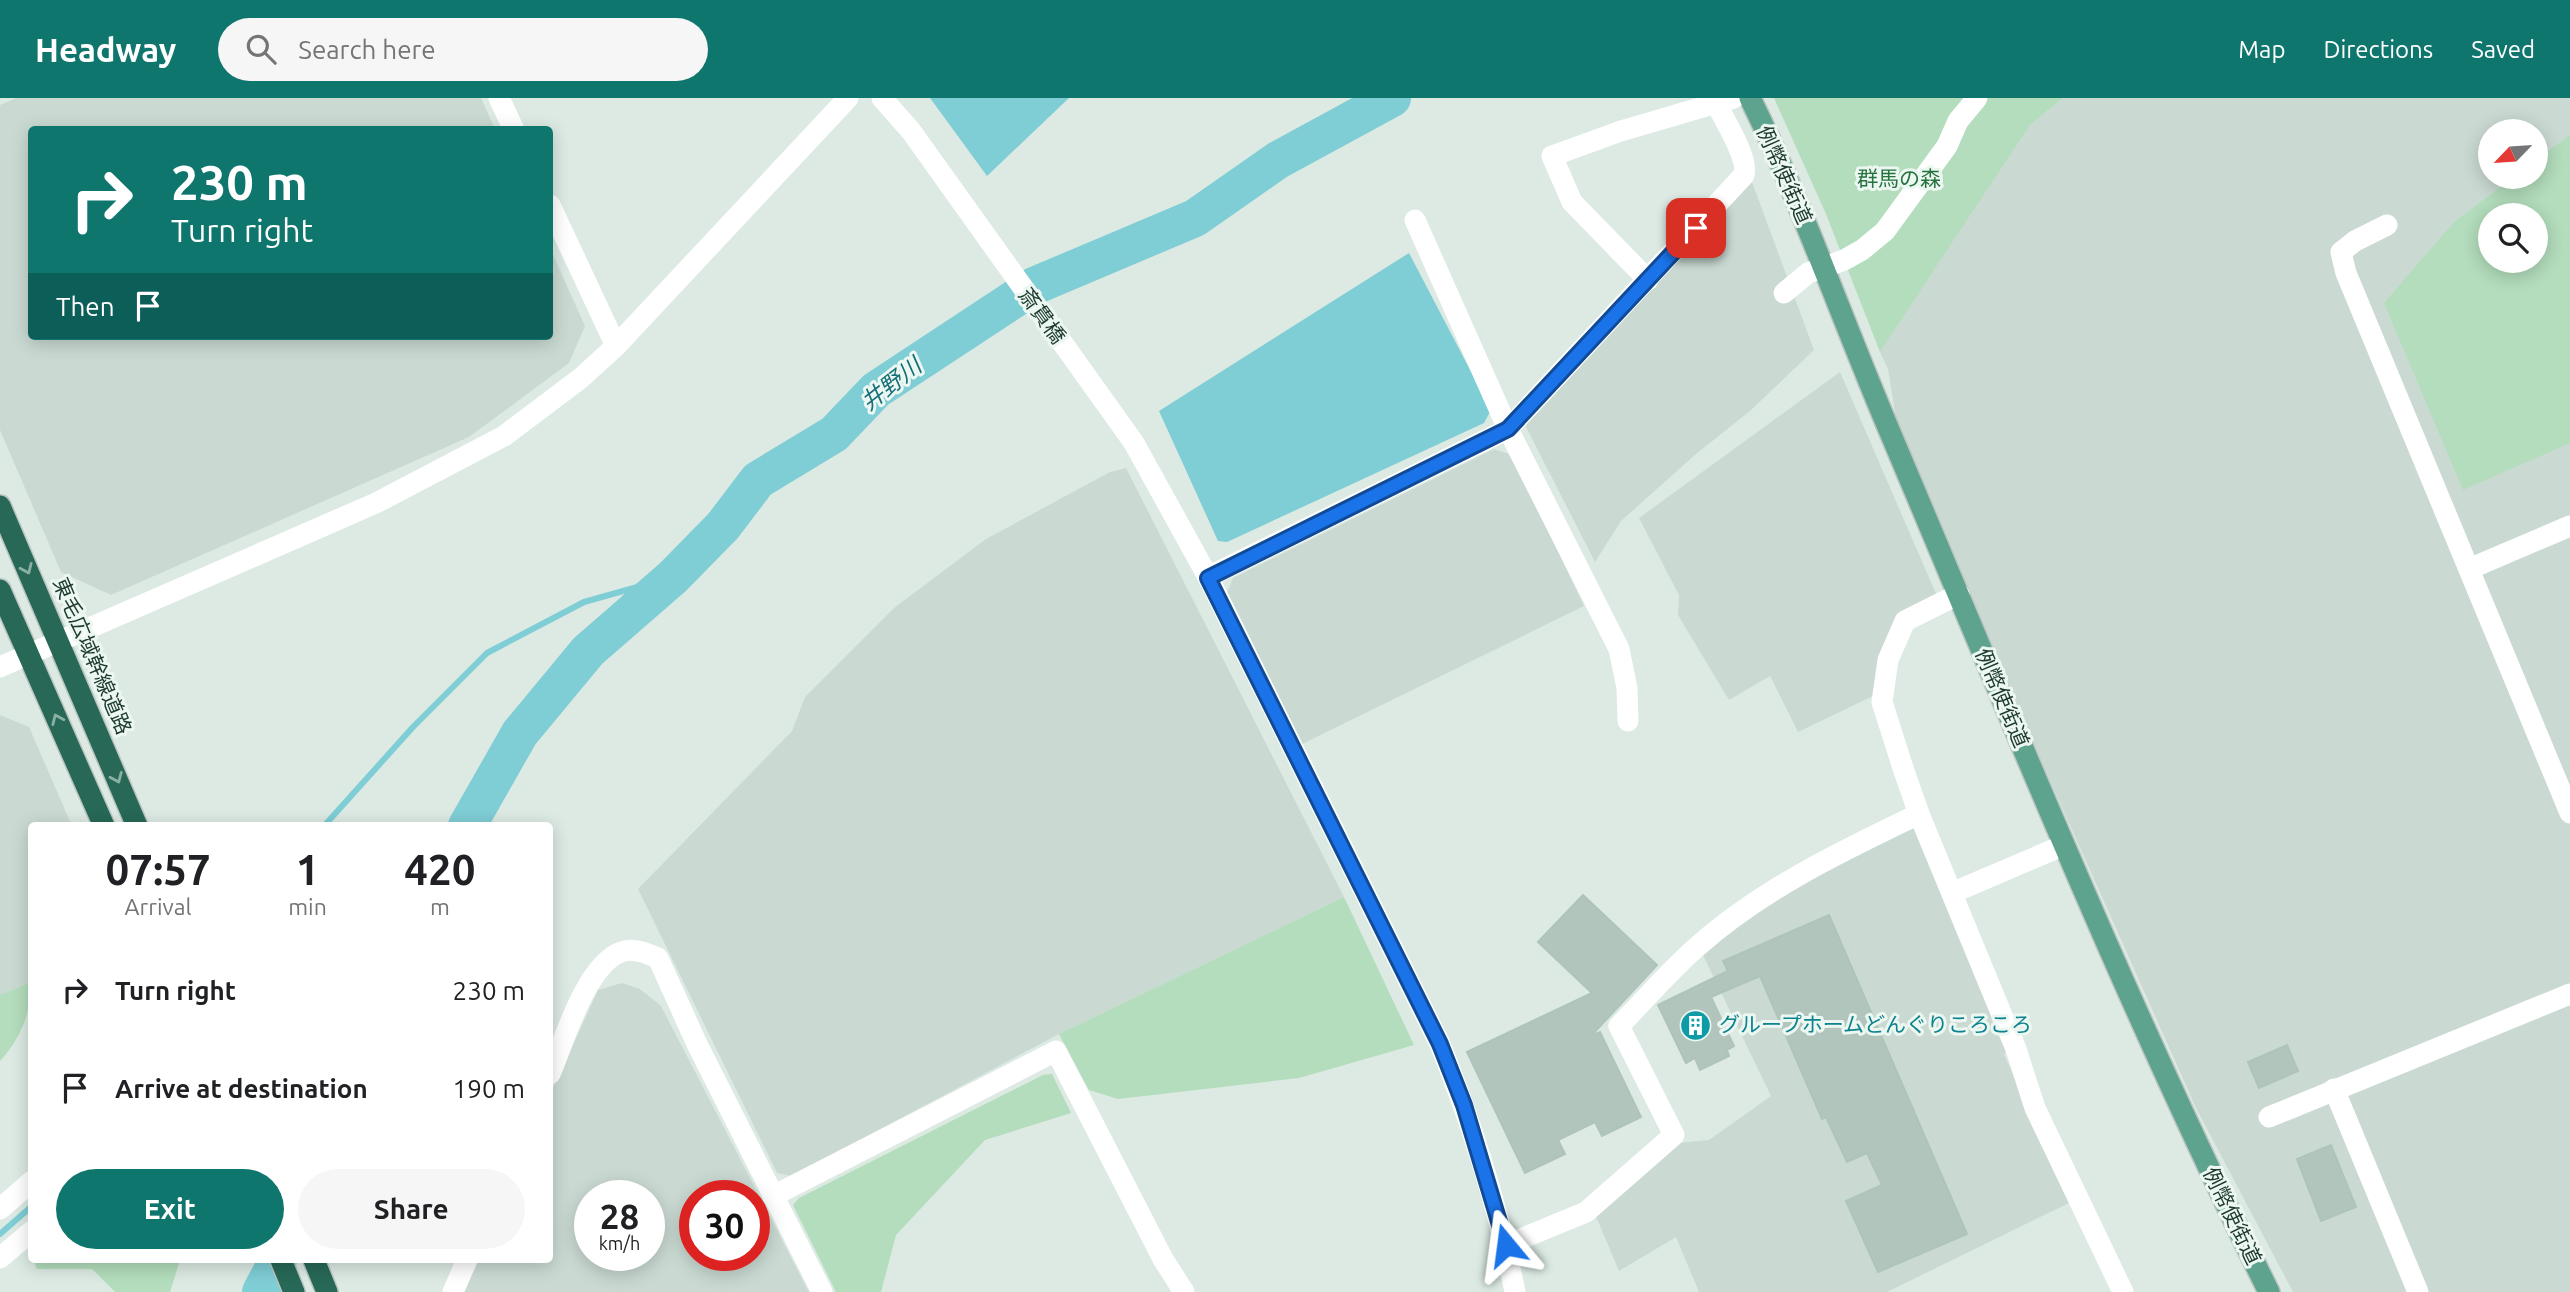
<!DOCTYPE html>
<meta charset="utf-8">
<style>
body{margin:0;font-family:Ubuntu,"Noto Sans JP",sans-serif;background:#f6f6f6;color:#202124;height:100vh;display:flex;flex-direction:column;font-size:26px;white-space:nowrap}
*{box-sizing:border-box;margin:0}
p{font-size:23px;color:#757577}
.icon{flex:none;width:38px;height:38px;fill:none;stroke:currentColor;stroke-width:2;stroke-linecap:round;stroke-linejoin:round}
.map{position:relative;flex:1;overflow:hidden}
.sheet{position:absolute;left:28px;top:724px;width:525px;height:441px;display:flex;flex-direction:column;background:#fff;border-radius:7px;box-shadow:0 4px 18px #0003}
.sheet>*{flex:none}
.banner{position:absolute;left:28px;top:28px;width:525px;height:214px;border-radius:7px;box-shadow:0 4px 18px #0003;background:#0f766e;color:#fff;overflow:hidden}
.needle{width:46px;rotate:245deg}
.fabs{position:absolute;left:2478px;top:21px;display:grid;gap:14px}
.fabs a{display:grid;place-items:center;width:70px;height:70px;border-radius:50%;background:#fff;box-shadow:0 4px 18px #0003;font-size:35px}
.speed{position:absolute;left:574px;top:1082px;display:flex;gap:14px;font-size:35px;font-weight:700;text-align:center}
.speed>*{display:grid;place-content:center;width:91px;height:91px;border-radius:50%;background:#fff;box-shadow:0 4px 18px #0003;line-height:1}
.speed small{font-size:18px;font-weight:400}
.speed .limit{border:10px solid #d22;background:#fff;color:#111}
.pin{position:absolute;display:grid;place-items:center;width:60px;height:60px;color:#fff;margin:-30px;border-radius:14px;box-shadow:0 4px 10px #0006}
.me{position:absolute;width:77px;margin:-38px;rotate:344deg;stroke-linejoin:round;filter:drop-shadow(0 0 5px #0008)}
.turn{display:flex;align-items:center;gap:24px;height:147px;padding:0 28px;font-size:32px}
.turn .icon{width:91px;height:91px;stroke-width:2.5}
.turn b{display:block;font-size:49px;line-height:60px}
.then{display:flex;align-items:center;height:66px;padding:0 28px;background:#0003;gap:14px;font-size:26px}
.eta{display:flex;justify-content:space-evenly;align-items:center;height:119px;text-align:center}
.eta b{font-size:42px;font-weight:700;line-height:49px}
.primary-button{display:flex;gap:14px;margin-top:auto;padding:14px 28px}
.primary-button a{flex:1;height:80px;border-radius:42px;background:#0f766e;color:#fff;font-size:28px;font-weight:700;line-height:80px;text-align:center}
.primary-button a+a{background:#f6f6f6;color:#202124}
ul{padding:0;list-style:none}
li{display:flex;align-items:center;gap:21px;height:98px;padding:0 28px}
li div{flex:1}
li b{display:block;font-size:26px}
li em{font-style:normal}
header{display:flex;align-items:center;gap:42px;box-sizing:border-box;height:98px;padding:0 35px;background:#0f766e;color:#fff}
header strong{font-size:33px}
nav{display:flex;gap:38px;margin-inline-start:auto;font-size:24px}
.search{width:490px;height:63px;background:#f6f6f6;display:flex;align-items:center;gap:18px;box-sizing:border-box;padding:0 24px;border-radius:38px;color:#757577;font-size:26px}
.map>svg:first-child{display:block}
.built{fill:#cadad2;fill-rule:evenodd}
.green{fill:#b3ddbc;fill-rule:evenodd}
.water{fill:#7fcdd5}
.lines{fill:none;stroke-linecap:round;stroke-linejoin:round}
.stream{stroke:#7fcdd5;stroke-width:6}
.river{stroke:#7fcdd5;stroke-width:38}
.building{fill:#b1c5bc;stroke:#aec4ba;stroke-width:2}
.major-casing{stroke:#bbc4c1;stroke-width:24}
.highway-casing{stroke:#bbc4c1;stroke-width:24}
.minor{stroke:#fff;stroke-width:21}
.major{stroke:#5da38d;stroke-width:21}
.highway{stroke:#276857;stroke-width:21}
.oneway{stroke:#8ab0a4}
.route-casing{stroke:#114b97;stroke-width:18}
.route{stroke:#1a73e8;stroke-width:12}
.labels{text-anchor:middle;stroke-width:6;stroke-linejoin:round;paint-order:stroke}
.street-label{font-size:21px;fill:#1d3a30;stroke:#edf7f1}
.park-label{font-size:21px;fill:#25733e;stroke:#edf7f1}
.culture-label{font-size:21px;fill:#0d838f;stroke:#edf7f1;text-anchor:start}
.water-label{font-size:23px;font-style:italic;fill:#146f79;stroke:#edf7f1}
</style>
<header>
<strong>Headway</strong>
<div class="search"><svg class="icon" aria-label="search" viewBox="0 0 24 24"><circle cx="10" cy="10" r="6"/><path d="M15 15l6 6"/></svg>Search here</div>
<nav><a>Map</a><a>Directions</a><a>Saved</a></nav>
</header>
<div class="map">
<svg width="2570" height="1194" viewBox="0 0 2570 1194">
<rect width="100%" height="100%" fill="#dceae3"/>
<g class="built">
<polygon points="16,0 481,0 495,31 32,32 32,238 550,238 550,150 585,228 569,265 469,339 111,497 61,474 0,332 0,7"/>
<path d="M2063,0H2570V1194H2293L2196,1010L1979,523L1896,320L1888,271L1880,254L2031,26ZM2490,33H2536V79H2490ZM2490,117H2536V163H2490Z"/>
<polygon points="1752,84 1814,252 1750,313 1696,356 1621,423 1595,464 1524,325"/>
<polygon points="1840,274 1937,498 1897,520 1873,598 1798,634 1770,578 1729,602 1678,517 1679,497 1639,420"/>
<polygon points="1494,351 1512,357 1584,508 1300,647 1225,500 1233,480"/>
<polygon points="1126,370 1344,799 1059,936 792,1078 777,1075 638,791 792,633 805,599 894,510 986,441 1110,374"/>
<polygon points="0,617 29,629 72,728 32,728 31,884 0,897"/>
<polygon points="1915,729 2008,953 2004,956 2069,1105 1887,1194 1699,1194 1676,1139 1619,1173 1595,1116 1679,1045 1709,1042 1771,998 1700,851 1775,796"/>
<path d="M622,885L640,891L661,908L809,1194H458L473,1162H550V997L598,892ZM590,1097H649V1157H590ZM695,1097H754V1157H695Z"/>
</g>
<g class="green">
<polygon points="1774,0 2063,0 2031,26 1880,254 1826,116"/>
<path d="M2570,37V345L2463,392L2384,205L2454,124L2514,79H2536V62ZM2536,117V163H2490V117Z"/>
<polygon points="1344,799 1414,947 1299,980 1118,1001 1089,992 1059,936"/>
<path d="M31,884C32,914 20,941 0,963V897Z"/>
<polygon points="1052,976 1071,1015 985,1042 896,1137 881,1194 836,1194 793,1107 799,1100 1043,977"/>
<polygon points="33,1162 180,1162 170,1194 115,1194 92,1171 37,1171"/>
</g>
<g class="water">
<polygon points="930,0 1069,0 987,78"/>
<polygon points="1409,155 1491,312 1484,325 1227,444 1218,443 1159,313"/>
</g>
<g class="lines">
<g class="stream">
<polyline points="324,728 413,629 487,555 584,504 673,479"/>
<polyline points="0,1136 32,1108"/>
</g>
<g class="river">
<polyline points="467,728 520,635 588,553 673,479 723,428 758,382 834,336 876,292 1034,188 1195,120 1278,62 1392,0"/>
<polyline points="261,1194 278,1162"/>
</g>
</g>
<g class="building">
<polygon points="1583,797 1657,867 1591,938 1600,934 1641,1019 1602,1038 1595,1024 1558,1042 1565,1056 1525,1075 1467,954 1592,895 1538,844"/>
<polygon points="1829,817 1967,1136 1878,1174 1846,1103 1882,1087 1867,1055 1847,1064 1826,1019 1822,1021 1760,878 1711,899 1734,948 1727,952 1729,958 1700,972 1695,960 1686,965 1658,907 1728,873 1723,863"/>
<polygon points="2287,947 2298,973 2259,990 2248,964"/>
<polygon points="2331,1047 2356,1109 2321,1123 2297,1061"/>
</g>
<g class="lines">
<defs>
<path id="major" d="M1750,0C1801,104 1839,213 1884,320C2008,613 2127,909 2269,1194"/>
<g id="highway">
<polyline points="0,408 137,728"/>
<polyline points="0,492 104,728"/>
<polyline points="281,1162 294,1194"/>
<polyline points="314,1162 327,1194"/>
</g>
</defs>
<use href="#major" class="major-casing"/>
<use href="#highway" class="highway-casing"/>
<g class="minor">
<polyline points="499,0 514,32"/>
<path d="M882,0L911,33L1134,345L1208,479L1440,946C1472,1026 1498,1109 1515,1194"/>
<polyline points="550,107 616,248"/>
<polyline points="1415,122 1508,331 1619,551 1627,590 1628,623"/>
<polyline points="2387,127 2355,143 2341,154 2346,175 2570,715"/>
<polyline points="1648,182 1572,104 1552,58 1621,33 1734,0"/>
<polyline points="1784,195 1808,175 1844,162 1862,152 1885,133 1947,48 1958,23 1977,0"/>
<polyline points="2469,471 2570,428"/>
<path d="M1208,479L1508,331L1744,77C1749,60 1724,22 1716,5"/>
<polyline points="1959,496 1905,523 1888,562 1882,604 1903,670 1919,716 2016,951 2035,1010 2123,1194"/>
<polyline points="0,569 376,405 504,338 581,280 616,248 848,0"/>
<polyline points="1952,795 2064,747"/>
<path d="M550,976C564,943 586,867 621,854C632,849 646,855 658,860L697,946L822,1194"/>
<polyline points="2334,991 2418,1194"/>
<polyline points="2269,1019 2570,896"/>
<polyline points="773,1098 1056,953 1163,1161 1184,1194"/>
<polyline points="0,1111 32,1083"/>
<path d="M1506,1147L1586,1114L1674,1037L1619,928C1646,901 1670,872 1698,848C1762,791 1842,753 1919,716"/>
<polyline points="0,1160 32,1133"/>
<polyline points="453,1194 467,1162"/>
</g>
<use href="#major" class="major"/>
<use href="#highway" class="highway"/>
</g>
<defs><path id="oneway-chevron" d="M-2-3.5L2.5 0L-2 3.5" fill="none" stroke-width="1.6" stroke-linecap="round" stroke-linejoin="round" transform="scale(1.75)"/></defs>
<g class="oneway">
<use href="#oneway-chevron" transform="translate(27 471) rotate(66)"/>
<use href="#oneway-chevron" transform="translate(57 621) rotate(-114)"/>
<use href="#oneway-chevron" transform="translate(117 680) rotate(67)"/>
</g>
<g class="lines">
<defs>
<polyline id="route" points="1506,1147 1464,1007 1440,946 1208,480 1508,331 1696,130"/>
</defs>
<use href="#route" class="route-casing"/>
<use href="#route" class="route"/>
</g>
<defs>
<symbol id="building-disc" viewBox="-11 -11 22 22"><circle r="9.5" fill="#0f9aa8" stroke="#edf7f1"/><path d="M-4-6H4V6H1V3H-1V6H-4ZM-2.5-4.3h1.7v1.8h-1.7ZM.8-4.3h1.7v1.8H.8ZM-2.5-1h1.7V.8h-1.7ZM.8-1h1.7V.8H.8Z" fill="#fff"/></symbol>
</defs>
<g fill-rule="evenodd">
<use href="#building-disc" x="1678" y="910" width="35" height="35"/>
</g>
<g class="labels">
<g class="street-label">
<text transform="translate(1784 77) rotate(66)" y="7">例幣使街道</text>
<text transform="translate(1042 218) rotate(54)" y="7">斎貫橋</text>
<text transform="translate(92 558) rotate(67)" y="7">東毛広域幹線道路</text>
<text transform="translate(2002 600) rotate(67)" y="7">例幣使街道</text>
<text transform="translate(2232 1118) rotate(64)" y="7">例幣使街道</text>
</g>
<g class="park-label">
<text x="1899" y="88">群馬の森</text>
</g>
<g class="culture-label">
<text x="1719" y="934">グループホームどんぐりころころ</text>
</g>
<g class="water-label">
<text transform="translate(891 286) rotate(-38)" y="8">井野川</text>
</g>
</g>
</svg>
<div class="fabs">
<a><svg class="needle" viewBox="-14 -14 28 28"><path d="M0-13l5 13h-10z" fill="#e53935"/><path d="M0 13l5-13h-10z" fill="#757577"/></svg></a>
<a><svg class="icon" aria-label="search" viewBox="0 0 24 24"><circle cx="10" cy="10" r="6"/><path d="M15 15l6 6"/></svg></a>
</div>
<div class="speed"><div>28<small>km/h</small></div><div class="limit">30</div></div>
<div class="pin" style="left:1696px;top:130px;background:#d93025"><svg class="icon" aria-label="arrive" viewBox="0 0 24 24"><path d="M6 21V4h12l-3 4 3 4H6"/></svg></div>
<svg class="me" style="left:1506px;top:1147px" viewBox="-20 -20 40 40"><path d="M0-17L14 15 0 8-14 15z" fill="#1a73e8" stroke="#fff" stroke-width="4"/></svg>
<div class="banner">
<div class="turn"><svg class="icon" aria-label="right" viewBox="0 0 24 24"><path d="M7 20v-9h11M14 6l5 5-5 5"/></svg><div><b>230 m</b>Turn right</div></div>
<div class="then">Then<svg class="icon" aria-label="arrive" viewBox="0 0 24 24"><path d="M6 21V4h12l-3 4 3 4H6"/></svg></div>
</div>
<section class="sheet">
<div class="eta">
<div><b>07:57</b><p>Arrival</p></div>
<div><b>1</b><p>min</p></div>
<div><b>420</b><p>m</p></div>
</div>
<ul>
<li><svg class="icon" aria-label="right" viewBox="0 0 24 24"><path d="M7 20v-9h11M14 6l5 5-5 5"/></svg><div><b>Turn right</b></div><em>230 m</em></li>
<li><svg class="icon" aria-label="arrive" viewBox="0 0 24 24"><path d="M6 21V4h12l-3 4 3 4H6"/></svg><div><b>Arrive at destination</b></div><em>190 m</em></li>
</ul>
<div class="primary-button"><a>Exit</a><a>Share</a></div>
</section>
</div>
